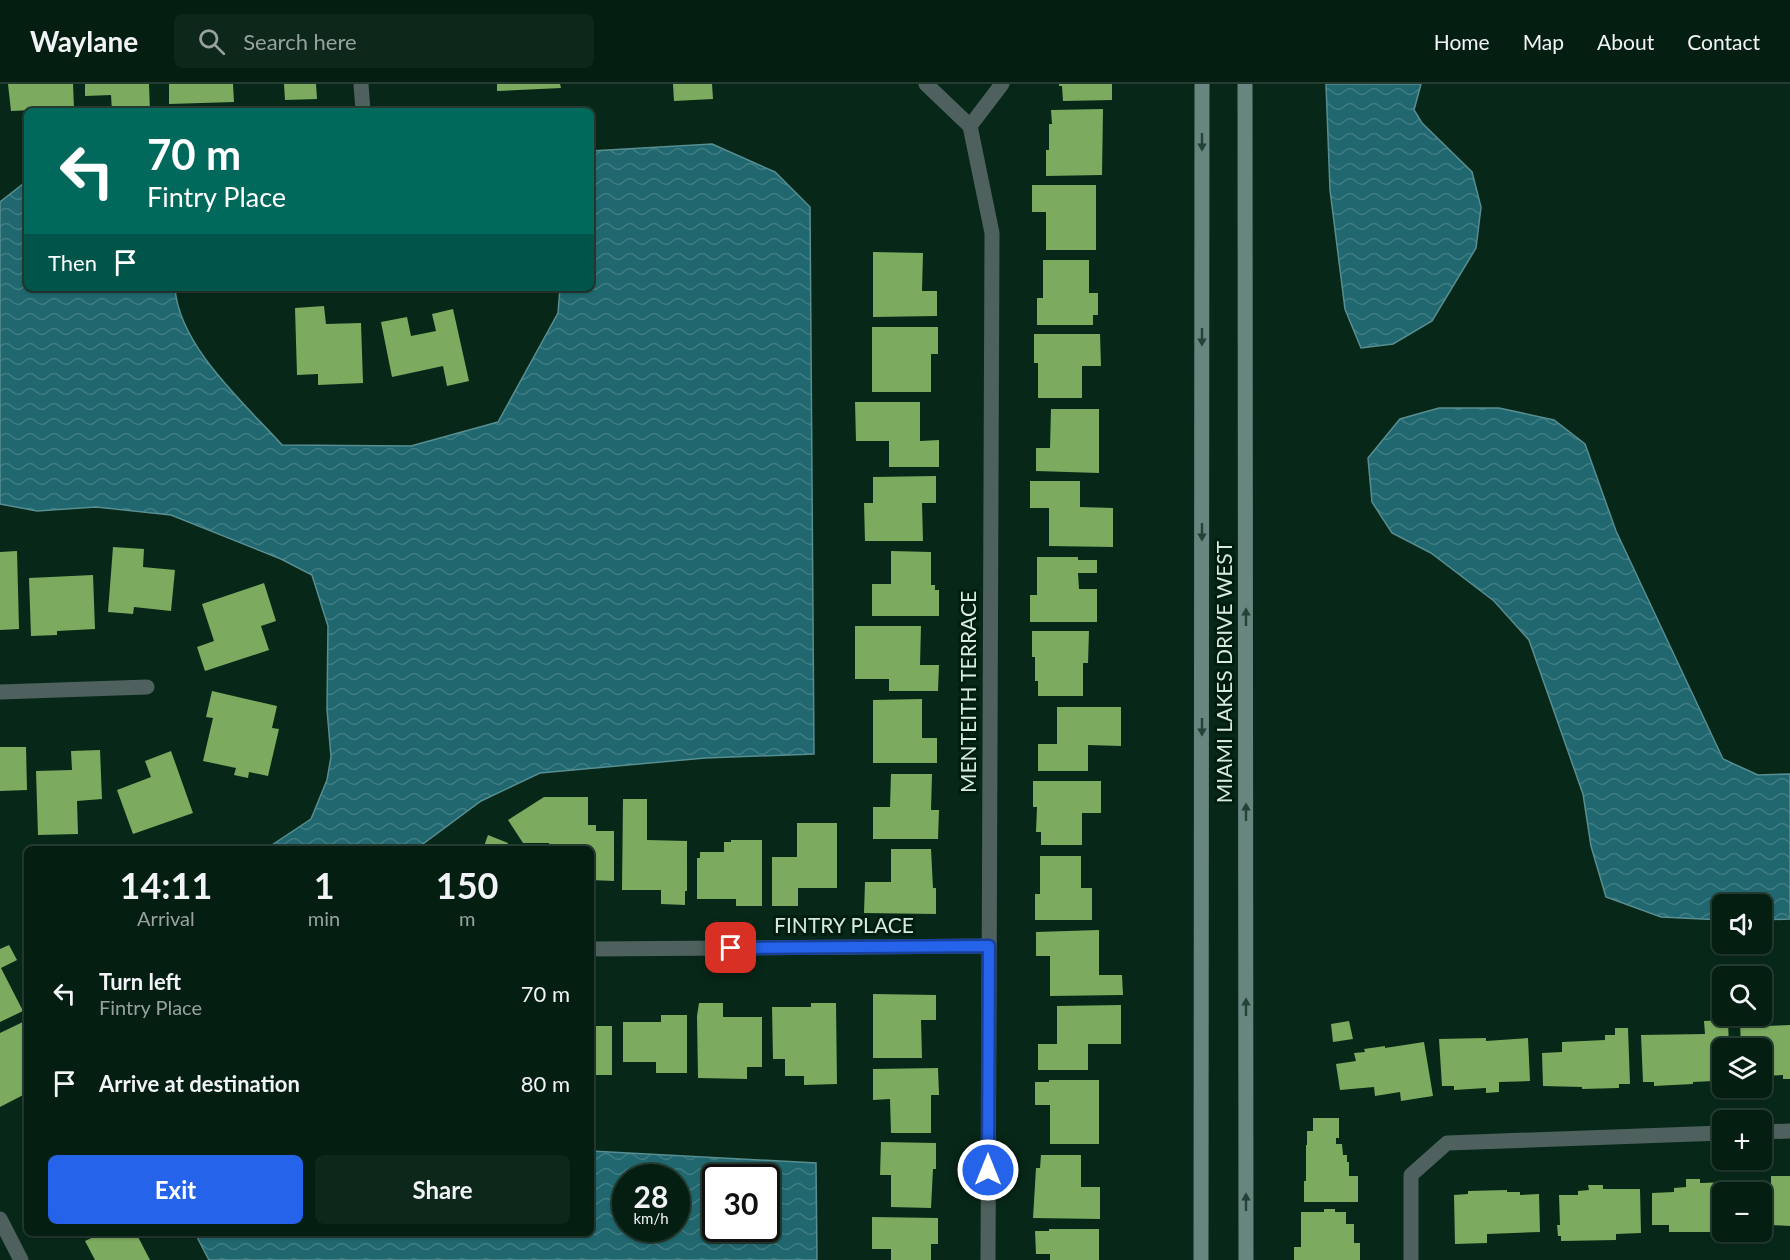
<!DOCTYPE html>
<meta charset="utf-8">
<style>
body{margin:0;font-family:Lato,sans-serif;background:#0e271b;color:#f1f3f6;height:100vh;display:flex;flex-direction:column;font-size:22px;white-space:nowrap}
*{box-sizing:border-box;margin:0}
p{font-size:20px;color:#97a29f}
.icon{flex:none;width:33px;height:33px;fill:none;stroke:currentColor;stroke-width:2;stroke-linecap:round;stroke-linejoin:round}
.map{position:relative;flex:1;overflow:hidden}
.sheet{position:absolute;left:24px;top:762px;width:570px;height:390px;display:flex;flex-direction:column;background:#051e12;border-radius:9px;box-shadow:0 2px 4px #0004,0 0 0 2px #263c32}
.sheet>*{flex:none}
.banner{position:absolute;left:24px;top:24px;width:570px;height:183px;border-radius:9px;box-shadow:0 2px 4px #0004,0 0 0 2px #263c32;background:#00695c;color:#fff;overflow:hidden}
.buttons{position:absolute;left:1712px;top:810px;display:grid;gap:12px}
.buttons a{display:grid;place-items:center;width:60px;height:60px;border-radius:9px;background:#051e12;box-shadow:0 2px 4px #0004,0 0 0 2px #263c32;font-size:30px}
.speed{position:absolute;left:612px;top:1080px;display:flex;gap:12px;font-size:30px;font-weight:700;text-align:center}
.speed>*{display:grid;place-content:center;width:78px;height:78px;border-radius:50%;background:#051e12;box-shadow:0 2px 4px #0004,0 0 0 2px #263c32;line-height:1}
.speed small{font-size:15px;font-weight:400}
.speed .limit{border:3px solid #111;border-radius:9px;background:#fff;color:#111}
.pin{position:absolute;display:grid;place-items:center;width:51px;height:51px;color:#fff;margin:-26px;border-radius:12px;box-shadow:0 3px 9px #0006}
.me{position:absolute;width:66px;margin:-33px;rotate:0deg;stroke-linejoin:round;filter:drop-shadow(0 0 4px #0008)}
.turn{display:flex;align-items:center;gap:21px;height:126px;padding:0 24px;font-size:27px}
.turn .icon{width:78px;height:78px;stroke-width:2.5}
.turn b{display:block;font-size:42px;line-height:51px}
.then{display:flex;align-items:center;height:57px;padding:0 24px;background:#0003;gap:12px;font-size:22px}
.eta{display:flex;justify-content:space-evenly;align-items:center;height:102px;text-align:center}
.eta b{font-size:36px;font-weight:700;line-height:42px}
.primary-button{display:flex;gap:12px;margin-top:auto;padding:12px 24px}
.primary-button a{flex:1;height:69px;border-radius:9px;background:#2563eb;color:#fff;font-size:24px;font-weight:700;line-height:69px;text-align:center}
.primary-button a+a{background:#0e271b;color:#f1f3f6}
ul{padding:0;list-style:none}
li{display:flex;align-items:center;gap:18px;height:90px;padding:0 24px}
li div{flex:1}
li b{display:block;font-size:22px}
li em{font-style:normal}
header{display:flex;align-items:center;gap:36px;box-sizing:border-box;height:84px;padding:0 30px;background:#051e12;border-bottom:2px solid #263c32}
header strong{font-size:28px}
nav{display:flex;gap:33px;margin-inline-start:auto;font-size:21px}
.search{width:420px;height:54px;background:#0e271b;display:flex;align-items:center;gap:15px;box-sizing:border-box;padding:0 21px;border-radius:9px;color:#97a29f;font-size:22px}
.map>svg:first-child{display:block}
.water{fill:url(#water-waves);stroke:#578e91;stroke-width:1.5;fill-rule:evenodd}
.building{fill:#7cab5f}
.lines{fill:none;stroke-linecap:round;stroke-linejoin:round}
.street{stroke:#4f615e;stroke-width:15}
.secondary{stroke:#698580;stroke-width:15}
.oneway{fill:#254237}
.route-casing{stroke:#184099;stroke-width:15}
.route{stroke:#2563eb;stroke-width:10}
.labels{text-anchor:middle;stroke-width:6;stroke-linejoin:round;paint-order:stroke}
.street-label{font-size:21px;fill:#d8eadf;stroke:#001e0f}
</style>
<header>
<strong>Waylane</strong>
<div class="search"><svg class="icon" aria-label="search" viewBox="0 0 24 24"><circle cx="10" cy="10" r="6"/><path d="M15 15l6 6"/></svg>Search here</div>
<nav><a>Home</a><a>Map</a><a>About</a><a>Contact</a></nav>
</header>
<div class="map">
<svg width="1790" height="1176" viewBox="0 0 1790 1176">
<defs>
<pattern id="water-waves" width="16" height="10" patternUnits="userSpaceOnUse" patternTransform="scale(1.5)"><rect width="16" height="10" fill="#20676f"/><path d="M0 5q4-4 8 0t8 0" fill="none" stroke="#407d83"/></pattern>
</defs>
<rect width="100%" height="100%" fill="#072818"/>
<g class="water">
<polygon points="1326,0 1421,0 1414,26 1422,39 1472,88 1481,123 1476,164 1432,237 1393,260 1361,264 1345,225 1330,106"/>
<path d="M712,60L775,88L810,123L814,670L705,674L540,689L481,717L416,765H266L311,735L327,696L331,673L327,625L328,542L312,491L281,475L171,431L96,423L37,427L0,420V118L23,100H27V204H175C179,262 244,319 282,361L411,362L498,338L558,229L560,204H591V67Z"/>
<polygon points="1439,324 1499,324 1554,336 1585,360 1616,447 1723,675 1758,691 1790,690 1790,835 1761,836 1761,820 1722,820 1722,836 1661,833 1606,813 1591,762 1583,710 1529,556 1494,517 1431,469 1392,449 1372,418 1368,374 1400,335"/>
<path d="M591,1067L816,1079L817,1176H209L195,1149H591ZM626,1094H676V1144H626ZM716,1094H766V1144H716Z"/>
</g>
<g class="building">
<polygon points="8,0 73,0 74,24 11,27"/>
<polygon points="85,0 149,0 150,27 112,27 111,11 85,12"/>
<polygon points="169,0 233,0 234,18 169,20"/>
<polygon points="284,0 316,0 317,15 285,16"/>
<polygon points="497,0 560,0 561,4 497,7"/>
<polygon points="673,0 712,0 713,15 674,17"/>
<polygon points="1059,0 1112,0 1112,16 1063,17 1062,2 1059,2"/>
<polygon points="1103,25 1102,91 1046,92 1046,66 1049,66 1049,40 1052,40 1051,26"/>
<polygon points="1032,101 1096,101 1096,166 1046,166 1046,128 1032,128"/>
<polygon points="873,168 923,169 922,207 937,207 937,232 873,233"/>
<polygon points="1043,176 1089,176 1089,209 1098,209 1098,231 1093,231 1093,241 1037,241 1037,214 1043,214"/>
<polygon points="324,222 326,240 361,239 363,299 318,301 318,290 297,291 295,224"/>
<polygon points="453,225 469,297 447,302 443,282 392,293 381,238 407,233 411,252 436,247 432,230"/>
<polygon points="872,243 938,243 938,270 931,270 931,308 872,308"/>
<polygon points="1034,250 1100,250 1101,282 1082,282 1082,314 1038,314 1038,279 1034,279"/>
<polygon points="855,318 920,318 920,357 939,356 939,383 889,383 889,357 856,357"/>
<polygon points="1051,325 1099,325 1099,389 1036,387 1036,364 1050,364"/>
<polygon points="936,392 936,419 922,419 923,457 865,457 864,419 873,419 873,393"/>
<polygon points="1030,397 1080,397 1080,423 1113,424 1113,463 1049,462 1049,424 1030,424"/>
<polygon points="113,463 144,465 143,483 175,486 171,527 134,523 133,530 108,528"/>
<polygon points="17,467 19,545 0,546 0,468"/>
<polygon points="891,467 931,468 931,501 935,501 935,506 939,506 939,532 872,532 872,500 891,500"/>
<polygon points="1037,473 1078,473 1078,476 1097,476 1097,489 1078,489 1079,505 1097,505 1097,538 1030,538 1030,511 1037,511"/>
<polygon points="93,491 95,545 57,547 57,551 31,552 29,494"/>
<polygon points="264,499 276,537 261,542 269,566 205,587 197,563 214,557 202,520"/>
<polygon points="855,542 921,542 920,581 939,581 938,607 889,607 889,595 855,595"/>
<polygon points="1032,547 1089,547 1088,579 1083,579 1083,612 1038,612 1038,597 1035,597 1035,573 1032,573"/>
<polygon points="212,607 277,622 272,644 279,645 268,692 249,688 248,694 234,691 236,684 203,677 213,634 206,633"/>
<polygon points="922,615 922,654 937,654 937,679 873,679 873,616"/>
<polygon points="1057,623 1121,623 1121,662 1088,661 1088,687 1038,687 1038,660 1057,660"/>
<polygon points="0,663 26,663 27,706 0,707"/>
<polygon points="100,666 102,715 77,717 78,750 38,751 36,687 72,686 71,667"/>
<polygon points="171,667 193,729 133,750 117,706 151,693 145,677"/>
<polygon points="891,690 932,690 931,726 939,726 938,755 873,755 873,723 890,723"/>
<polygon points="1033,697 1101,697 1101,729 1082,729 1082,761 1041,761 1041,748 1036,748 1037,723 1033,723"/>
<polygon points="544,713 588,713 588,741 596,741 596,747 614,747 614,797 591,796 591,765 549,765 549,759 523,759 508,736"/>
<polygon points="623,715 647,715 647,756 687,757 687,807 685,807 685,821 661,820 661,806 622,806"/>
<polygon points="797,739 837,739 837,804 798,804 798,822 772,822 772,773 797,773"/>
<polygon points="488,751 508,759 506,765 483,765"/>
<polygon points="731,756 762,756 762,822 736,822 736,815 697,815 697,774 700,774 700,768 724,768 724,758 731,758"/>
<polygon points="891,765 931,765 933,804 936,804 936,830 864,829 865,798 891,798"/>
<polygon points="1040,772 1081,772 1081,804 1092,804 1092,836 1035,836 1035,810 1040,810"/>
<polygon points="1099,846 1099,891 1122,891 1123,911 1050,912 1050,872 1036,872 1036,848"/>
<polygon points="9,861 17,876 1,884 23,927 0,938 0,865"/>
<polygon points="873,910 936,911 936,936 921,936 922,974 873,974"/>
<polygon points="699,919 723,919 723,933 762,933 762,983 747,983 747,995 698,994 697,932"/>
<polygon points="811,919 836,919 837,1000 804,1001 804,992 785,992 785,975 773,975 772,923 811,923"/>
<polygon points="1121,921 1121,960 1088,960 1088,986 1038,986 1038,960 1057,960 1057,922"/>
<polygon points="661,931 687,931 687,989 656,989 656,978 623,978 623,938 661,938"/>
<polygon points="27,936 27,1009 0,1023 0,949"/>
<polygon points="1728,936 1729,964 1722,964 1722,993 1713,993 1713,997 1693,998 1693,1000 1654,1002 1654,998 1643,998 1641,951 1705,950 1704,937"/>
<polygon points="1764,936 1764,942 1790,941 1790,995 1783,995 1783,991 1761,992 1761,964 1741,964 1740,937"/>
<polygon points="1349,937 1353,955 1333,958 1331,940"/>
<rect x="591" y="942" width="21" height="49"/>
<polygon points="1615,944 1628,944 1630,1000 1619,1000 1619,1004 1582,1005 1582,1003 1543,1002 1542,969 1562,968 1562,958 1605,956 1605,951 1615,951"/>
<polygon points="1486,954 1486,957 1528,954 1530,997 1499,998 1499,1008 1486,1009 1486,1004 1454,1006 1454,1002 1442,1002 1439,955"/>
<polygon points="1424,958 1433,1012 1401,1017 1400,1008 1375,1012 1374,1003 1340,1006 1336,980 1356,977 1354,969 1365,968 1364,965 1385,962 1385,964"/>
<polygon points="938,984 939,1011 931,1011 931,1049 891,1049 890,1015 873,1016 873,985"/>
<polygon points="1049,996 1099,996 1099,1060 1050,1060 1050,1021 1035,1021 1035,998 1049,998"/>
<polygon points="1313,1034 1339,1034 1339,1054 1336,1054 1336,1060 1342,1060 1343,1071 1347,1071 1347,1078 1349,1078 1349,1092 1358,1092 1358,1118 1304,1118 1304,1097 1306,1097 1306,1061 1307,1061 1307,1047 1313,1047"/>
<polygon points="881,1058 936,1059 936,1085 933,1085 931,1124 891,1123 891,1091 880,1091"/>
<polygon points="1041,1071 1081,1071 1081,1103 1100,1103 1100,1135 1033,1134 1036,1084 1040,1084"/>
<polygon points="1771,1092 1790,1092 1790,1142 1771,1141 1771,1130 1761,1130 1761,1108 1751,1108 1751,1099 1771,1099"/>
<polygon points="1686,1095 1700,1095 1700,1099 1730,1098 1730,1103 1740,1103 1740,1108 1722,1108 1722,1148 1669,1148 1669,1141 1652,1141 1652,1109 1674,1108 1674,1104 1686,1103"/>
<polygon points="1588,1101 1603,1101 1603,1105 1640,1105 1641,1149 1616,1150 1616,1156 1561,1157 1561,1152 1558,1152 1557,1141 1560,1141 1559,1111 1578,1111 1578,1107 1589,1106"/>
<polygon points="1507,1106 1507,1108 1520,1108 1520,1111 1539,1110 1540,1148 1487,1150 1487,1159 1455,1160 1454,1111 1468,1110 1468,1107"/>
<polygon points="1324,1125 1335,1125 1335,1128 1346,1128 1346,1140 1354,1140 1354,1159 1360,1159 1360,1176 1294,1176 1294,1163 1301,1163 1301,1128 1324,1128"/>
<polygon points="872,1133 938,1134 938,1160 931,1160 931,1176 891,1176 891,1165 872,1165"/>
<polygon points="1049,1145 1099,1145 1099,1176 1050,1176 1050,1170 1036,1170 1035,1147 1049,1147"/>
<polygon points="102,1149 136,1149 150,1176 95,1176 85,1157"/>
</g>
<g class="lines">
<g class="street">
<polyline points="361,0 363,27"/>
<polyline points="926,0 970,42"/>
<polyline points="970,42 992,149 988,1176"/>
<polyline points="970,42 1002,0"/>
<polyline points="0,608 147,603"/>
<polyline points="591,865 989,862"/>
<polyline points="1761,1048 1790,1047"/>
<polyline points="0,1135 21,1176"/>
<polyline points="1411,1176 1411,1091 1447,1059 1722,1049"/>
</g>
<g class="secondary">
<polyline points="1245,0 1246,1176"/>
<polyline points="1201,1176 1202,0"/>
</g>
</g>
<defs><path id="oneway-solid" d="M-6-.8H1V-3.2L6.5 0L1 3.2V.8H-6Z" transform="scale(1.5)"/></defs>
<g class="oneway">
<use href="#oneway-solid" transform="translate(1202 58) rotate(90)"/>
<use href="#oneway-solid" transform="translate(1202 253) rotate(90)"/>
<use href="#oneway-solid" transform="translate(1202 448) rotate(90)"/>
<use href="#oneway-solid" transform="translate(1246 533) rotate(-90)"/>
<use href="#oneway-solid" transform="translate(1202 643) rotate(90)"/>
<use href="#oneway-solid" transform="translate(1246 728) rotate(-90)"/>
<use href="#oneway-solid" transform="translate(1246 923) rotate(-90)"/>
<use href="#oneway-solid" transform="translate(1246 1118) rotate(-90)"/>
</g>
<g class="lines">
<defs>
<polyline id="route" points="731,864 989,862 988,1086"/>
</defs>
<use href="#route" class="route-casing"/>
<use href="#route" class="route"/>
</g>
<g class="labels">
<g class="street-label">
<text transform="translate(1225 588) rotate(-90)" y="7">MIAMI LAKES DRIVE WEST</text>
<text transform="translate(969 608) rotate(-90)" y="7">MENTEITH TERRACE</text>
<text x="844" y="849">FINTRY PLACE</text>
</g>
</g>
</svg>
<div class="buttons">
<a><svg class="icon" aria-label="sound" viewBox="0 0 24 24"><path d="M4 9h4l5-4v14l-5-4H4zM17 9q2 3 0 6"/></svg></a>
<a><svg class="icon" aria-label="search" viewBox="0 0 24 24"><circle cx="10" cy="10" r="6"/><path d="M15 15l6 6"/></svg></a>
<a><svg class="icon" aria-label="layers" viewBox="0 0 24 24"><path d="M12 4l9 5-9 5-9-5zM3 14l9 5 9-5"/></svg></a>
<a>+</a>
<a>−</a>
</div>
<div class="speed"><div>28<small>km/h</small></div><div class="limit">30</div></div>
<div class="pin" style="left:731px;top:864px;background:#d93025"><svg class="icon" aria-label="arrive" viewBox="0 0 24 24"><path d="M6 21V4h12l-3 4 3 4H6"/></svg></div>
<svg class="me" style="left:988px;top:1086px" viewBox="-20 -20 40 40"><circle r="17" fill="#2563eb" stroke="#fff" stroke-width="3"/><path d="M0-11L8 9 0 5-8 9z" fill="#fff"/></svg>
<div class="banner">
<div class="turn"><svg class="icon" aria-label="left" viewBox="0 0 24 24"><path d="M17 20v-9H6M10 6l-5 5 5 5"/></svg><div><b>70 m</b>Fintry Place</div></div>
<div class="then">Then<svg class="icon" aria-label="arrive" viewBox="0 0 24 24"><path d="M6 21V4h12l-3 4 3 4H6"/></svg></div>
</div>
<section class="sheet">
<div class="eta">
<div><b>14:11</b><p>Arrival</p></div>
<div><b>1</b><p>min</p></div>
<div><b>150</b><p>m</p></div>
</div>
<ul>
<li><svg class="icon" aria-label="left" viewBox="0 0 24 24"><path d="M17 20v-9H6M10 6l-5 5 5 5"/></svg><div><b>Turn left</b><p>Fintry Place</p></div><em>70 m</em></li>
<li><svg class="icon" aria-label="arrive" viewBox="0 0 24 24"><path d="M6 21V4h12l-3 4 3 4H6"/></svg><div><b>Arrive at destination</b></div><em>80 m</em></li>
</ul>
<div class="primary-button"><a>Exit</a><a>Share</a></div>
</section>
</div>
